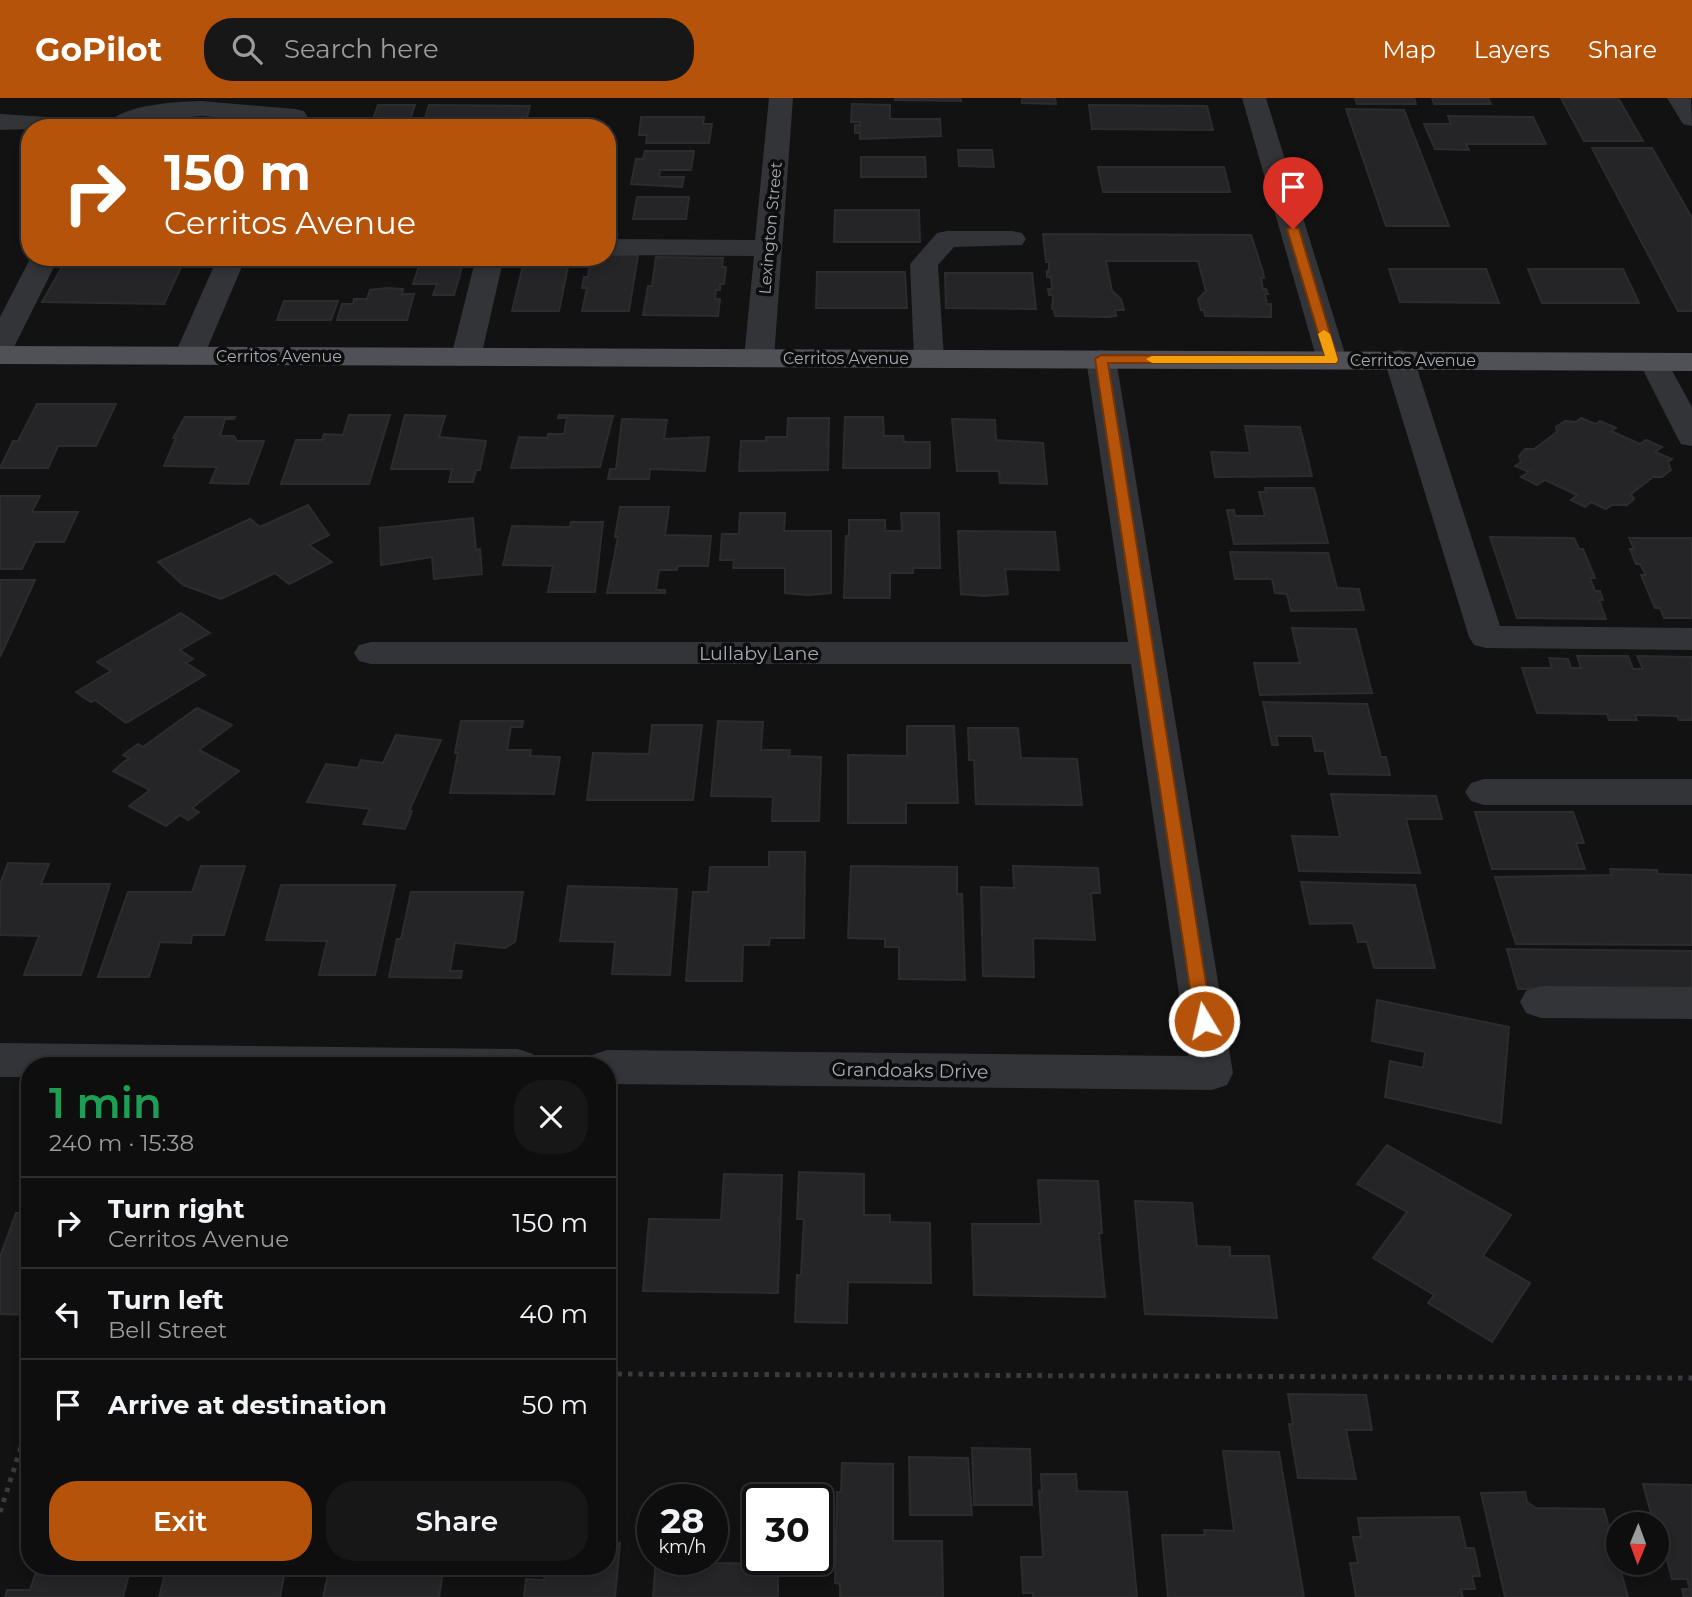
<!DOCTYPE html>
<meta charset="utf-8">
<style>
body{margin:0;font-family:Montserrat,sans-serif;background:#171717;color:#f1f3f6;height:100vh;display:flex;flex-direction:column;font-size:26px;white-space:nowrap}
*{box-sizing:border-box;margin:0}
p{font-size:23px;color:#9b9c9e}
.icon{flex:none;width:38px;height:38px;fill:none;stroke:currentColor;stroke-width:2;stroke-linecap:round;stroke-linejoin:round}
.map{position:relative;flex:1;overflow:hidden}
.panel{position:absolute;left:21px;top:959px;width:595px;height:518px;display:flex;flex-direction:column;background:#0e0e0e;border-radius:28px;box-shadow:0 4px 10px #0003,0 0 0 2px #2e2e2e}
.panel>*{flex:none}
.guide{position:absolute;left:21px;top:21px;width:595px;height:147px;border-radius:28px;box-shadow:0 4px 10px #0003,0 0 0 2px #2e2e2e;background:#b45309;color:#fff;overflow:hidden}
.needle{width:46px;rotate:181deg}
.tools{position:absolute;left:1606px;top:1414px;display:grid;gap:14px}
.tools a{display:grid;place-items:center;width:63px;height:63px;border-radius:50%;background:#0e0e0e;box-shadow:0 4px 10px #0003,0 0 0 2px #2e2e2e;font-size:35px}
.speed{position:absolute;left:637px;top:1386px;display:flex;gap:14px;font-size:35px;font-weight:700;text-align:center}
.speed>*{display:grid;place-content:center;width:91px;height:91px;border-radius:50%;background:#0e0e0e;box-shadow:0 4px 10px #0003,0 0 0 2px #2e2e2e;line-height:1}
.speed small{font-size:18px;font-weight:400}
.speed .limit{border:4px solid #111;border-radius:10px;background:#fff;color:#111}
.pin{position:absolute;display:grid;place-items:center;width:60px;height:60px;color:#fff;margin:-72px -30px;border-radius:50% 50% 50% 0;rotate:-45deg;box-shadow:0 0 7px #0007}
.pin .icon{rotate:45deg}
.me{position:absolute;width:77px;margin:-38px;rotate:351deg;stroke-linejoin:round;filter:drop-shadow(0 0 5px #0008)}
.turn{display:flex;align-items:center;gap:24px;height:147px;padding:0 28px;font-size:32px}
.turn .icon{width:91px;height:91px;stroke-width:2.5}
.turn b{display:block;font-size:49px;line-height:60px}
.round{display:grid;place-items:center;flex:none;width:74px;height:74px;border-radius:28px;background:#171717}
.headline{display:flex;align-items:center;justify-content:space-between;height:119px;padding:0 28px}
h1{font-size:42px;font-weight:600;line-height:52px;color:#1e9e55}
.primary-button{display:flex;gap:14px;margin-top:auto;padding:14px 28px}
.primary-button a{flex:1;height:80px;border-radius:28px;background:#b45309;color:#fff;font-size:28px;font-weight:600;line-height:80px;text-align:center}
.primary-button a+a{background:#171717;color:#f1f3f6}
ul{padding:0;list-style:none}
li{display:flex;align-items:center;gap:21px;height:91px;padding:0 28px;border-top:2px solid #2e2e2e}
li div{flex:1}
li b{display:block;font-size:26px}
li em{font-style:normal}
header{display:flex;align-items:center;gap:42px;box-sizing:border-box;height:98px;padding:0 35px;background:#b45309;color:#fff}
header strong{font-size:33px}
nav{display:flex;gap:38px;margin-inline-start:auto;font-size:24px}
.search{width:490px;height:63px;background:#171717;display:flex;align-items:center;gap:18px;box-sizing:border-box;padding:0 24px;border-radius:28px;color:#9b9c9e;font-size:26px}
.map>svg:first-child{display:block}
.building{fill:#252527;stroke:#2c2c2f;stroke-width:2}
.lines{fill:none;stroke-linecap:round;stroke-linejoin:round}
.path{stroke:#3a3b3f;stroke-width:5;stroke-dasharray:4.5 6;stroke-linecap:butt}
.minor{fill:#333438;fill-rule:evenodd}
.major{fill:#505157;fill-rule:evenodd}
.route{fill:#b45309;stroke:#753606;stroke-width:2}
.slow{fill:#f59e0b}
.labels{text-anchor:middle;stroke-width:7;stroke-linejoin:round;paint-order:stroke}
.far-street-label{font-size:16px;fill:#a5a9b3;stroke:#0d0d0e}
.street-label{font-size:19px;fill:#a5a9b3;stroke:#0d0d0e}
</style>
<header>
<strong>GoPilot</strong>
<div class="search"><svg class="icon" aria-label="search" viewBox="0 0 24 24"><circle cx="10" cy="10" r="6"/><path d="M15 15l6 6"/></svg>Search here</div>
<nav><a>Map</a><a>Layers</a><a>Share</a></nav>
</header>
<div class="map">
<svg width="1692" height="1499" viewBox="0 0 1692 1499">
<rect width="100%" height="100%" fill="#121213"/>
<g class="building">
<polygon points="895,0 960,0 961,3 895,2"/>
<polygon points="1022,0 1055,0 1056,6 1022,5"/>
<polygon points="1355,0 1414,0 1416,6 1357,6"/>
<polygon points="1432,0 1488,0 1491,6 1434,6"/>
<polygon points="1561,0 1618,0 1643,43 1584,43"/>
<polygon points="852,6 890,7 890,21 940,21 941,38 860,41 860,35 855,35 855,27 860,27 860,24 851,24"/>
<polygon points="378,7 415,7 407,30 370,30"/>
<polygon points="429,7 530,8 524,30 422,30"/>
<polygon points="1089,7 1207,8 1213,32 1092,31"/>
<polygon points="1346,11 1404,12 1449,128 1386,128"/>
<polygon points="1448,18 1533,19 1546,46 1466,46 1469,52 1435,51 1424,26 1451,26"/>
<polygon points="641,19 704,19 703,26 712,26 709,45 646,45 647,37 639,37"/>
<polygon points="142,23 249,24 246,30 139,30"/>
<polygon points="1592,50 1652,50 1692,120 1692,213 1678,213"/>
<polygon points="958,52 992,52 994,69 959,68"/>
<polygon points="645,53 694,53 691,72 660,72 659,79 684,79 682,89 631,86 636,61 643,61"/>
<polygon points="861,59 925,59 926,79 861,79"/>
<polygon points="1098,69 1224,69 1230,94 1103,94"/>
<polygon points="637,99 689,99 686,121 633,121"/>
<polygon points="835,112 919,112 920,144 834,144"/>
<polygon points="1043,136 1251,137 1263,174 1264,180 1261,180 1263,191 1266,191 1268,196 1265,196 1267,206 1271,206 1271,219 1205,218 1204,212 1201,212 1198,201 1206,193 1198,163 1106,163 1112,193 1121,201 1124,212 1115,212 1116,218 1108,219 1055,218 1054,211 1052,211 1053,197 1049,197 1048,191 1052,191 1051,179 1047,179 1047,173 1049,174 1049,164 1046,164"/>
<polygon points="607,157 638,157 629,213 582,213 587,190 582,190 584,179 588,179 591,159"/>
<polygon points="525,159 570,159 559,213 512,213"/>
<polygon points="656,159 723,160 722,169 726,169 724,186 720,186 720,192 716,192 715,201 720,201 718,218 643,217 648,188 652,188"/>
<polygon points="65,164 183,165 164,206 42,204"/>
<polygon points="419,168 462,169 454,197 433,197 437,186 413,186"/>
<polygon points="1389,171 1486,171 1499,205 1400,204"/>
<polygon points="1528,171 1623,171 1639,205 1542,205"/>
<polygon points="817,174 905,174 907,210 816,210"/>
<polygon points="945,175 1032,175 1036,211 946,210"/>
<polygon points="387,190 403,191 402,196 414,196 407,222 337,222 342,206 353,206 354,201 367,201 370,192"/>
<polygon points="284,203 338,203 331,222 277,222"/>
<polygon points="37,306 116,306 96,348 58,348 48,370 0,370 13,343 18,343"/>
<polygon points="349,317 390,317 369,386 281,386 296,342 322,342 324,336 343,337"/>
<polygon points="405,317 445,318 439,339 486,343 480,372 476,372 473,384 449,384 452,371 391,371"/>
<polygon points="559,317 613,318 600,369 511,370 519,339 547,340 548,336 564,336 567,320 558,320"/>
<polygon points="185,319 235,319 234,321 225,321 220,338 234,338 237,343 264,343 248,386 210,385 217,369 164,368 176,340 173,340"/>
<polygon points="845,319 883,319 884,338 903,338 904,344 930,344 930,370 843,370"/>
<polygon points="788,320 829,320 828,372 739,373 741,343 766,343 766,339 787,339"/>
<polygon points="1581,320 1596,326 1600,323 1616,330 1611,333 1640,346 1646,342 1662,349 1655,354 1672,361 1668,364 1671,372 1662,379 1653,379 1631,396 1634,401 1627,407 1612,407 1606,411 1591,404 1585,409 1571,402 1577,397 1545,382 1537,387 1521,379 1529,374 1515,368 1521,364 1519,358 1525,351 1534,351 1557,334 1556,329 1565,323 1576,324"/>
<polygon points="622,321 667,322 664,341 709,339 705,373 650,371 649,381 608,381 610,371 616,371"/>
<polygon points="952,321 995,322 996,342 1043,345 1047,386 1000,385 999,373 957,373"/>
<polygon points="1245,328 1300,329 1312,378 1215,379 1211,354 1250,355"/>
<polygon points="1265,390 1314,390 1328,445 1234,446 1227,412 1234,412 1235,418 1265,418 1259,394 1266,394"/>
<polygon points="0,398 40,398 32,414 78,414 64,444 35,444 22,471 0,471"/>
<polygon points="308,407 329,437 309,447 332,464 289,486 275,475 221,501 183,487 158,464 250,421 260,429"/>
<polygon points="620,409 669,409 665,437 711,438 708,468 678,468 677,472 659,472 656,492 665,492 665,495 607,495 618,439 615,439"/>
<polygon points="740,415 785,415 784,433 831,433 831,495 808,497 785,495 785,470 733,470 734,462 720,462 722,436 739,436"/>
<polygon points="901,415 939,415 940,470 913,470 913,475 890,475 890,500 844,500 846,438 849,438 849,422 885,422 885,433 902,433"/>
<polygon points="473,420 476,452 480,451 482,476 434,481 432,459 381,467 380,430"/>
<polygon points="571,424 603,424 595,494 548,494 553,468 503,467 512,428 570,429"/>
<polygon points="958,433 1055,434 1059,472 1005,471 1008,496 984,498 961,496"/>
<polygon points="1490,439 1574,440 1579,451 1583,451 1595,480 1590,480 1595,493 1600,493 1603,502 1599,502 1606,521 1517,520"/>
<polygon points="1629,440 1692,440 1692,520 1664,520 1660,510 1655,510 1641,477 1646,477 1640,466 1636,466 1630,451 1634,451"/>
<polygon points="1230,454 1328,455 1337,490 1359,491 1364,512 1291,513 1287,496 1275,495 1272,481 1235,481"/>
<polygon points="0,482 35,482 0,559"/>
<polygon points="181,515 210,535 180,552 193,561 186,565 205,577 126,625 95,602 91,604 76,594 111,573 97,564"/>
<polygon points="1292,530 1356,531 1372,595 1260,597 1254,565 1300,565"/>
<polygon points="1577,558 1628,558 1633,571 1643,571 1637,558 1692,559 1692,622 1679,622 1677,618 1635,617 1637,622 1609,622 1607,616 1537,615 1522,570 1552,570 1549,560 1568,561 1571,570 1581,570"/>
<polygon points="1263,604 1367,606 1381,659 1386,659 1390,677 1329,676 1324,653 1315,653 1312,638 1276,638 1278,647 1272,647"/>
<polygon points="197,610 232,627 199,652 239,673 192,710 199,714 188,722 180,717 166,728 129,708 150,692 113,673 129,660 123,657 138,646 143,649"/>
<polygon points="461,623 523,623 522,629 511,629 507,652 531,652 530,658 560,659 554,696 450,695 458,655 455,655"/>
<polygon points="718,623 763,624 761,652 790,652 789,658 821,659 819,723 772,723 773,699 711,698"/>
<polygon points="652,627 702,627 693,702 587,702 593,655 649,656"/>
<polygon points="907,628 954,628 958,705 906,705 906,725 848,725 848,657 907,658"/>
<polygon points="968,630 1018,630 1021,660 1077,661 1082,707 976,706 974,662 969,662"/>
<polygon points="396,637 441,642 409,713 412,713 405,731 363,726 370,711 307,704 326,666 358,670 361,662 383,665"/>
<polygon points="1331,696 1436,698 1442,721 1406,721 1420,775 1299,773 1292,738 1340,739"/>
<polygon points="1475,714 1573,714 1584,745 1576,745 1585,771 1492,771"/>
<polygon points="769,754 805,754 804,840 770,840 769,847 743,847 742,883 686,883 693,794 708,794 710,769 769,769"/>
<polygon points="8,765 49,766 41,786 110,786 81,877 24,877 39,838 0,837 0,786"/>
<polygon points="201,768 245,768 224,837 192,837 191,845 160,844 149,879 98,879 128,794 192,794"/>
<polygon points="851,768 957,769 957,796 962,796 965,882 899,881 899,849 885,849 885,841 848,840"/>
<polygon points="1013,768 1098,770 1100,795 1091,795 1095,842 1033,840 1034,879 983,878 981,789 1014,790"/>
<polygon points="1610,771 1657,772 1658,776 1692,777 1692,847 1516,846 1495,779 1612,777"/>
<polygon points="1301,784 1415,787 1435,870 1374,870 1367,844 1358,844 1353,825 1310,826"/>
<polygon points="281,787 395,787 375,877 319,877 327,843 266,842"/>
<polygon points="568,788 677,791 670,877 612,876 615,844 560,843"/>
<polygon points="411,794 523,794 515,844 505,850 455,845 450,873 462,873 461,880 389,879 397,841 401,841"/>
<polygon points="1507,851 1692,853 1692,893 1518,891"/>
<polygon points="1377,902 1509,929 1501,1025 1385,999 1390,963 1423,970 1425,954 1372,943"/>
<polygon points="1387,1047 1511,1117 1483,1158 1530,1185 1492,1244 1428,1205 1434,1197 1373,1160 1407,1114 1357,1086"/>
<polygon points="799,1074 864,1076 864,1117 890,1117 890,1124 930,1125 931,1185 848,1184 847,1225 795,1224 797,1177 801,1177 804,1121 797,1121"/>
<polygon points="724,1076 782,1077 778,1195 643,1193 649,1121 721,1122"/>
<polygon points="1038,1082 1098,1083 1102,1135 1099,1135 1105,1199 974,1197 972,1126 1041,1126"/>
<polygon points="1135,1103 1192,1105 1197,1148 1230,1149 1230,1158 1269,1158 1277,1220 1145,1216"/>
<polygon points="16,1115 30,1115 30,1217 0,1216 0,1159"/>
<polygon points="1288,1296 1366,1297 1372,1332 1346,1332 1356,1381 1298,1380 1289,1326 1293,1326"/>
<polygon points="972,1350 1030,1351 1032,1407 974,1407"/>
<polygon points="1223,1353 1279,1354 1304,1499 1168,1499 1162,1437 1205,1437 1204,1432 1234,1433"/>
<polygon points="909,1359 968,1360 972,1417 910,1417"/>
<polygon points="842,1365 893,1366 893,1443 942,1443 943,1499 840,1499 840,1486 835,1485 837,1394 841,1394"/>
<polygon points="1041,1376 1076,1376 1077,1393 1127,1394 1137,1499 1033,1499 1033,1495 1023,1495 1021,1459 1043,1459 1039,1393 1042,1394"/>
<polygon points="1643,1386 1692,1387 1692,1499 1684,1499 1682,1491 1690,1491 1687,1481 1672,1481 1666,1458 1662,1458 1657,1440 1657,1426 1654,1426"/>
<polygon points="1525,1394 1527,1404 1536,1410 1604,1411 1628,1499 1505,1499 1481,1395"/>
<polygon points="1459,1419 1466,1450 1474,1450 1480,1478 1472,1478 1475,1491 1461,1491 1463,1499 1356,1499 1350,1465 1358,1465 1353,1439 1361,1439 1358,1420"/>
<polygon points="607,1445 620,1445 615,1499 524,1499 526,1481 544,1482 546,1468 607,1468"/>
<polygon points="656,1461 710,1461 710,1465 778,1466 778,1499 653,1499"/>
<polygon points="38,1468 131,1468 123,1499 5,1499 7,1492 30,1492"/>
<polygon points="167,1468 286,1468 280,1499 159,1499"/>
<polygon points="330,1468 444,1468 439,1499 323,1499"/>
</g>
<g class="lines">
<g class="path">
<polyline points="607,1276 1692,1280"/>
<polyline points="0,1414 30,1322"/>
</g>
<g class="minor">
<polygon points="769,0 793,0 774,260 769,266 759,269 749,266 744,260 754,158 607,157 607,141 755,142"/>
<polygon points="1242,0 1266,0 1347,262 1342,268 1332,271 1322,268 1317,262"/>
<polygon points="1667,0 1691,0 1692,28 1683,26"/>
<path d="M201,3L295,11L304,13L307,18L304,23L295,25L201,18L155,22L134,30H103C119,6 174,4 201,3Z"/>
<polygon points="0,16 63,20 67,25 63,30 0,32"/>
<polygon points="947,133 1012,133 1022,135 1026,141 1022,147 954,149 938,167 944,261 939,267 929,270 919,267 914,261 910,166 937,135"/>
<polygon points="31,159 59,159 15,247 10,253 0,256 0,219"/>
<polygon points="218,159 246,159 204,258 199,264 189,267 179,264 174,258"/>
<polygon points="476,159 504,159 481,259 476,265 466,268 456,265 451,259"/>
<polygon points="1101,252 1111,255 1116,261 1233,975 1227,987 1212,992 607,986 607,968 586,968 592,957 607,952 1188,958 1131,566 371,566 359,563 354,555 359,547 371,544 1128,544 1086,261 1091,255"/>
<polygon points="1399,252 1409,255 1414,261 1500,528 1692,530 1692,552 1486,550 1474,547 1469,539 1384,261 1389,255"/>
<polygon points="1654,255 1664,258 1692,309 1692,348 1681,346 1677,339 1639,264 1644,258"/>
<polygon points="1484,681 1692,681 1692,707 1484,707 1471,703 1465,694 1471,685"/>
<polygon points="1541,888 1692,889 1692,921 1541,920 1526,915 1520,904 1526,893"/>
<polygon points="0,945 518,951 533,956 539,968 30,968 30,979 0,979"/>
</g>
<polygon class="major" points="0,248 1692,255 1692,273 0,266"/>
</g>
<polygon class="route" points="1293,128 1299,131 1338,262 1336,265 1108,265 1212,923 1210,928 1198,928 1195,923 1095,261 1101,257 1325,258 1287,131"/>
<polygon class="slow" points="1324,232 1330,236 1338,262 1336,265 1152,265 1146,261 1152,258 1325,258 1318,236"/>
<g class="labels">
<g class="far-street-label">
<text transform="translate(770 130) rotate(-85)" y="6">Lexington Street</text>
<text x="279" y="264">Cerritos Avenue</text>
<text x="846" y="266">Cerritos Avenue</text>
<text x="1413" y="268">Cerritos Avenue</text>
</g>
<g class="street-label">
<text x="759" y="562">Lullaby Lane</text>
<text transform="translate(910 972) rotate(1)" y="7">Grandoaks Drive</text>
</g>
</g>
</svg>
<div class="tools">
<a><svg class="needle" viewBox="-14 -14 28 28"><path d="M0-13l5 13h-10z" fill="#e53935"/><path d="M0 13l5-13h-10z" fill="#9b9c9e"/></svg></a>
</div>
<div class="speed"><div>28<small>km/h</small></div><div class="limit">30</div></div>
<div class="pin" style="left:1293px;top:131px;background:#d93025"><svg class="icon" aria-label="arrive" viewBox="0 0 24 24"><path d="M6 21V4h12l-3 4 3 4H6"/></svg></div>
<svg class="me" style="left:1204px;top:923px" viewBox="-20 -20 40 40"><circle r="17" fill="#b45309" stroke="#fff" stroke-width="3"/><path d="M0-11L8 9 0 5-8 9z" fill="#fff"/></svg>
<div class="guide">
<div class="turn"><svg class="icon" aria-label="right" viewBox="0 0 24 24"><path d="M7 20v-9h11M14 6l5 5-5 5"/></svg><div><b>150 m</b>Cerritos Avenue</div></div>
</div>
<section class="panel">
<div class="headline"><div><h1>1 min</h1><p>240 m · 15:38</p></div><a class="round"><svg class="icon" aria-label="close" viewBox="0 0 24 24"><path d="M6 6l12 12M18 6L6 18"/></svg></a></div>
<ul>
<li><svg class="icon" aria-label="right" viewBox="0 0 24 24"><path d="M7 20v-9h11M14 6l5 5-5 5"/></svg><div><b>Turn right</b><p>Cerritos Avenue</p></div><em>150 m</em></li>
<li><svg class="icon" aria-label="left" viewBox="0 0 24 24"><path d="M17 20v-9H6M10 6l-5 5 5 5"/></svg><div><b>Turn left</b><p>Bell Street</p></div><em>40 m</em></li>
<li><svg class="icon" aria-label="arrive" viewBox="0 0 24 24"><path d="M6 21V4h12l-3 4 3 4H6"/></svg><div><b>Arrive at destination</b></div><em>50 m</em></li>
</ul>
<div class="primary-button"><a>Exit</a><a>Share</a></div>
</section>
</div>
